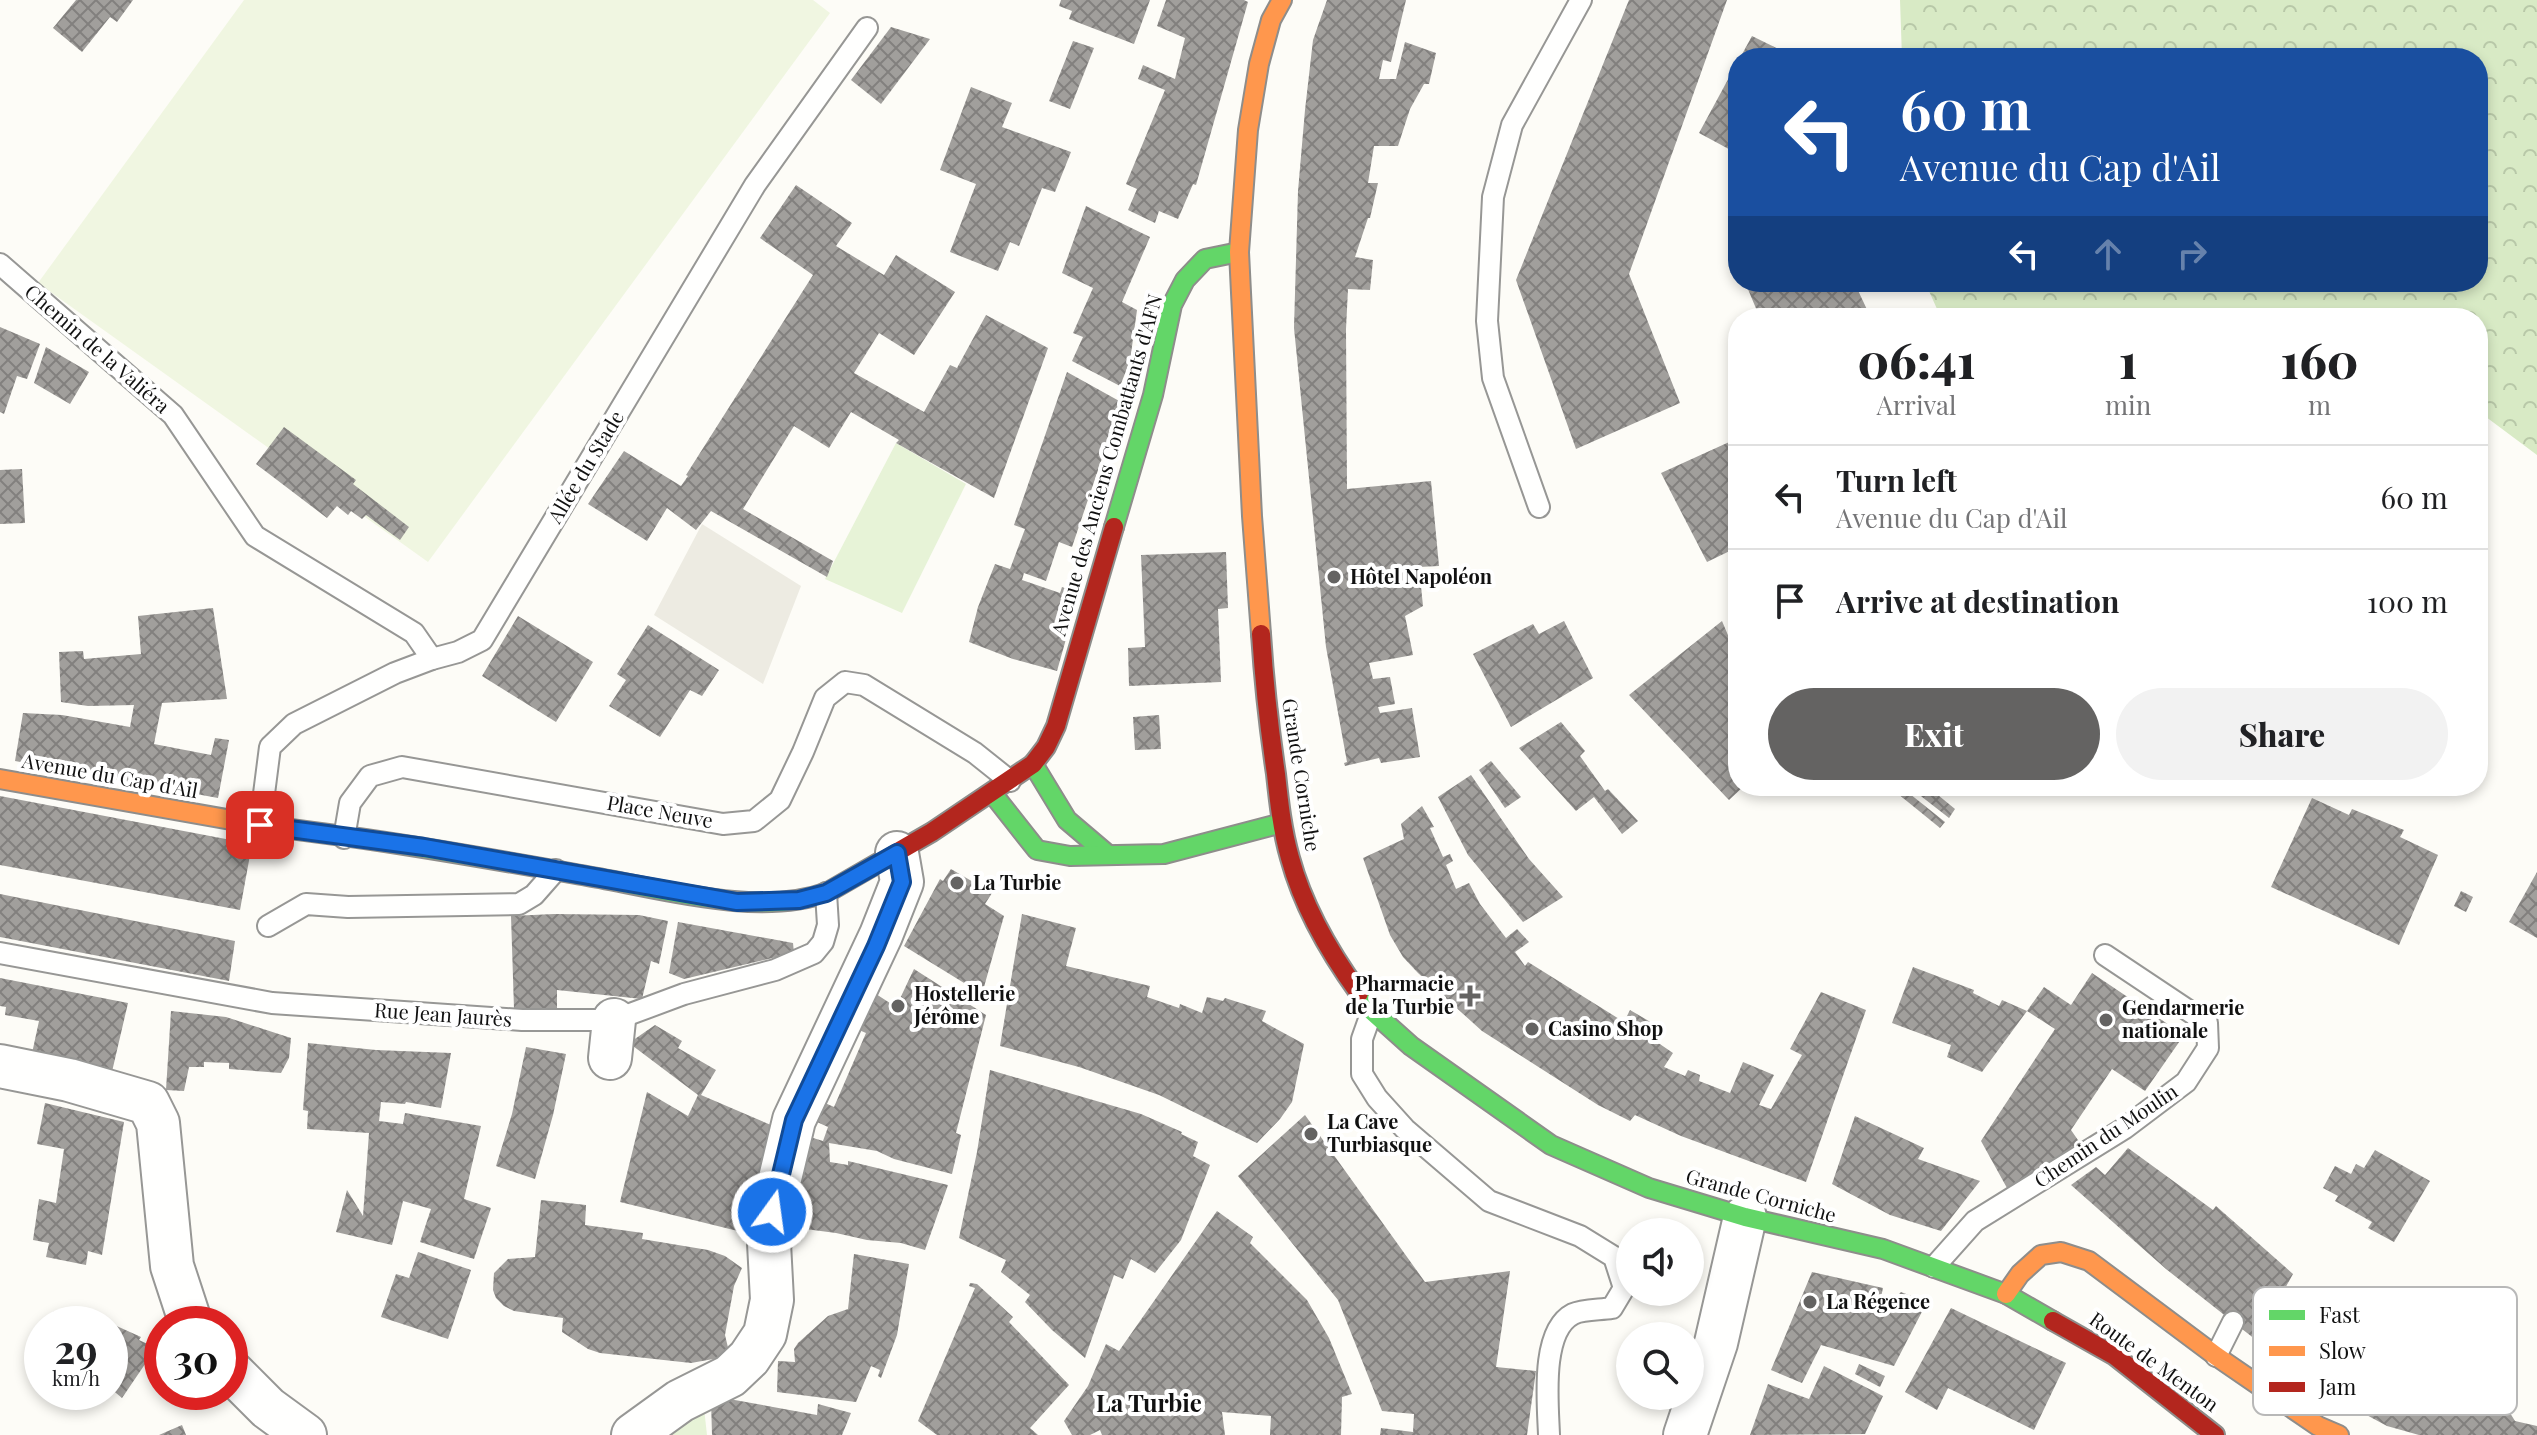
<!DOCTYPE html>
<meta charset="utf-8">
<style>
body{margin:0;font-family:"Playfair Display",serif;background:#f2f2f2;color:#202124;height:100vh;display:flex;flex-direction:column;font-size:30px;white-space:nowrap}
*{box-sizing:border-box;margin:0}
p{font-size:26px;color:#757577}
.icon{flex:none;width:44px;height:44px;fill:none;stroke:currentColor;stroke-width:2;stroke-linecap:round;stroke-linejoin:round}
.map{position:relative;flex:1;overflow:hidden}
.drawer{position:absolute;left:1728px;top:308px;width:760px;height:488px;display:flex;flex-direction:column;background:#fff;border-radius:32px;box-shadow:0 4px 12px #0003}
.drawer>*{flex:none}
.top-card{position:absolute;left:1728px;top:48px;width:760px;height:244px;border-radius:32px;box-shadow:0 4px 12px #0003;background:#1a4fa0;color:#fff;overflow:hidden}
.fabs{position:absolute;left:1616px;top:1218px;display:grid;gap:16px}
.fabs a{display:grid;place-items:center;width:88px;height:88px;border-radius:50%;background:#fff;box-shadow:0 4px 12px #0003;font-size:40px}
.speed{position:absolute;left:24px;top:1306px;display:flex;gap:16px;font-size:40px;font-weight:700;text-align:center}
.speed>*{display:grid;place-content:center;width:104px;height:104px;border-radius:50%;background:#fff;box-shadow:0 4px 12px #0003;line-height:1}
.speed small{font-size:20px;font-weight:400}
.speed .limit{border:12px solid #d22;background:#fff;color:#111}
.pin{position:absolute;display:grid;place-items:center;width:68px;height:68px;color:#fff;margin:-34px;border-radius:16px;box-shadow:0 4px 12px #0006}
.me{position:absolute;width:88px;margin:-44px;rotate:14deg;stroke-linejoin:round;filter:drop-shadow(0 0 6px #0008)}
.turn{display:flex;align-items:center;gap:28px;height:168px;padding:0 40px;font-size:36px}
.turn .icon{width:104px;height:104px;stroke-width:2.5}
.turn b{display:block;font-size:56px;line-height:68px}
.lanes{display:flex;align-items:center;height:76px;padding:0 40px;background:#0003;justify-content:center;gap:40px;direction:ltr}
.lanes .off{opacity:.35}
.eta{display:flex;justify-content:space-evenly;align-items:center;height:136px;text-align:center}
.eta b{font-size:48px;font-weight:800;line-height:56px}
.button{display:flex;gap:16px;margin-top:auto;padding:16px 40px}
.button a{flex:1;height:92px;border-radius:48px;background:#646362;color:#fff;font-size:32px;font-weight:800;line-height:92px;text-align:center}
.button a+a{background:#f2f2f2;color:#202124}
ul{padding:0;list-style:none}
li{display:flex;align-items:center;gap:24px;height:104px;padding:0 40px;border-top:2px solid #e0e0e0}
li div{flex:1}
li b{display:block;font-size:30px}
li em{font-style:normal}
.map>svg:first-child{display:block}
.grass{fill:#e7f3d7}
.forest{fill:url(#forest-crowns)}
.pitch{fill:#f0f6e1}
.plaza{fill:#edebe2}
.building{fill:url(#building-cross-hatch)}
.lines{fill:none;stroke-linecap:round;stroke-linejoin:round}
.lane-casing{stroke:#979795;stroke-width:24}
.street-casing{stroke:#979795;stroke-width:46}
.fast-casing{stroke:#8e8d8b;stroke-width:22}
.slow-casing{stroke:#8e8d8b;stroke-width:22}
.jam-casing{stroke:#8e8d8b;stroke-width:22}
.lane{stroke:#fffffe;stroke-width:20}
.street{stroke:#fffffe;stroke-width:42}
.fast{stroke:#63d668;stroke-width:18}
.slow{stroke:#ff974d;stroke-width:18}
.jam{stroke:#b3261e;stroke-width:18}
.route-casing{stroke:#114b97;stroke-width:20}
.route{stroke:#1a73e8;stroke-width:14}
.poi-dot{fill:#646362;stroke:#fff;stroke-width:3}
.labels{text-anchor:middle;stroke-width:8;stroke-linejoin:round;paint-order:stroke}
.street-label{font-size:20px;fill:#111;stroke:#fff}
.poi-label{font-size:20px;font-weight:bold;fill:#111;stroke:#fff;text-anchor:start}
.quarter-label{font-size:24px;font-weight:bold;fill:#111;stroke:#fff}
.key{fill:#fff;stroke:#b8b8b8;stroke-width:2}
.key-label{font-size:22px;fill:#111}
</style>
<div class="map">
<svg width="2537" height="1435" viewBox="0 0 2537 1435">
<defs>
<pattern id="forest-crowns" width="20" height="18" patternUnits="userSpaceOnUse" patternTransform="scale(2)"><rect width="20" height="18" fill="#d8eac5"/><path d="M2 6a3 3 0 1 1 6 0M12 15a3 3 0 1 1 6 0" fill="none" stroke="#b8c8a8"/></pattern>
<pattern id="building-cross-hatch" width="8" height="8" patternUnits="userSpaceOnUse" patternTransform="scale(2)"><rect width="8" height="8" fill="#a19f9c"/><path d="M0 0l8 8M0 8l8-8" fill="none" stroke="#82807e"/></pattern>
</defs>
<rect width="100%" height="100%" fill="#fdfcf7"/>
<g class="grass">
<polygon points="896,443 966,484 902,613 825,579"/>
<polygon points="704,1408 707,1435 659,1435"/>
</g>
<polygon class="forest" points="1900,0 2537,0 2537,455 2478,411 2478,318 1941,318 1925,282 2478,282 2478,58 1902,58"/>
<polygon class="pitch" points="244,0 813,0 830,13 428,562 38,283"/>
<polygon class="plaza" points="702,524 801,586 763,684 654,615"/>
<g class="building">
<polygon points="76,0 133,0 117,22 110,17 82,52 53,28"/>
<polygon points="1061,0 1150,0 1134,44 1069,19 1072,11 1059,6"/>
<polygon points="1166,0 1244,0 1248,2 1196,185 1193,184 1178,219 1159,211 1155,223 1128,210 1137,189 1126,184 1165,90 1138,79 1143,65 1175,79 1185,38 1157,26"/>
<polygon points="1327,0 1406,0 1391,62 1383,60 1379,79 1396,79 1405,42 1436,53 1429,84 1424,84 1410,109 1398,146 1374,146 1368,183 1378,183 1370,218 1368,218 1355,257 1373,260 1370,290 1348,289 1346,329 1347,489 1431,481 1439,566 1419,567 1423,606 1405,616 1413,655 1369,663 1373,679 1390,677 1395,704 1378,707 1380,713 1412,708 1420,757 1381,763 1379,758 1345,766 1344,763 1347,762 1326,647 1294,328 1298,191 1305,110 1313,40"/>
<polygon points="1629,0 1727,0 1629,274 1680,403 1576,449 1516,280"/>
<polygon points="891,27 930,39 881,104 851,80"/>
<polygon points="1752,36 1797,58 1740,58"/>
<polygon points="1073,41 1094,48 1070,109 1049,101"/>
<polygon points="1738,61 1738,154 1699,133"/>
<polygon points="971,87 1012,103 1002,127 1071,152 1055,192 1042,188 1019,246 1010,242 998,271 950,252 976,184 940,170"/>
<polygon points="796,185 852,223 836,246 884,275 896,255 955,292 914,355 879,333 854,373 924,412 950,365 957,368 986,315 1048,348 994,498 896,443 899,440 851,412 829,448 794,426 743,509 833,561 827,577 711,511 696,530 667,508 647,541 588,504 624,451 681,486 688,476 686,475 813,275 760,238"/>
<polygon points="1086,206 1150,237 1122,302 1137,310 1130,361 1120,386 1072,361 1083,337 1073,333 1093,288 1062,273"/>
<polygon points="1745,282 1854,282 1871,318 1760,318"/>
<polygon points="0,327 40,344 27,379 17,376 4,414 0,412"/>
<polygon points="46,347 89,372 70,404 34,383"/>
<polygon points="1067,372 1121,402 1072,547 1059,542 1046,581 1024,573 1022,580 1060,593 1062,587 1079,593 1057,671 1013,659 969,642 978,607 995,564 1010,569 1025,529 1014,525"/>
<polygon points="284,427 356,480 353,484 409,527 400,540 366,515 362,519 351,511 348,515 337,506 327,518 256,464"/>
<polygon points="1738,438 1738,547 1707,562 1661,473"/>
<polygon points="22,469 25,523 0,524 0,470"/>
<polygon points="1226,552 1228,608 1218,609 1221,682 1129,686 1128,648 1145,647 1141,555"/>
<polygon points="213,608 227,699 162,703 154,744 211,755 215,738 229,740 218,798 15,761 23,713 62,715 130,727 134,705 88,706 61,702 59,652 83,651 84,659 141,654 138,616"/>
<polygon points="518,616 593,662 556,722 482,676"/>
<polygon points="1564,621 1593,678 1511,727 1473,654 1533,624 1539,634"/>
<polygon points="1722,621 1738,659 1738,786 1744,786 1729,800 1629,695"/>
<polygon points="648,625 719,670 702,696 690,690 660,737 609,706 626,680 617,674"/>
<polygon points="1159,715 1161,749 1135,750 1133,717"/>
<polygon points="1561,722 1585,751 1580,756 1605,791 1608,789 1638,821 1622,834 1594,797 1576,811 1519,748"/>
<polygon points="1491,761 1521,797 1505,808 1479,770"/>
<polygon points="1471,775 1529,859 1563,897 1523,922 1468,855 1438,797"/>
<polygon points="1894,786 1900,786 1945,822 1940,828 1892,789"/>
<polygon points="1908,786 1927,786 1955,809 1949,818"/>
<polygon points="0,796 252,844 240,910 0,865"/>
<polygon points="2312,798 2349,815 2352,809 2404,830 2400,837 2438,855 2399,945 2271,887"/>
<polygon points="1422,806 1434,827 1430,828 1443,857 1450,854 1453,861 1446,865 1456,889 1469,883 1480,904 1506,938 1517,929 1529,942 1515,952 1525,966 1528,962 1624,1022 1630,1010 1659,1027 1651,1038 1673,1053 1664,1067 1685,1076 1688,1070 1700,1075 1699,1081 1730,1093 1743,1062 1774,1075 1759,1105 1771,1109 1802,1055 1790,1049 1821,992 1866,1010 1806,1182 1681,1136 1635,1115 1630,1121 1598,1105 1482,1031 1418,973 1403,957 1390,935 1363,858 1404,839 1401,824"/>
<polygon points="951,869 992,893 985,904 1004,916 982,994 904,946 940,879 943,881"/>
<polygon points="2537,872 2537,938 2509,922"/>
<polygon points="2461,891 2473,897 2466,912 2454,906"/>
<polygon points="0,894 235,941 229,981 0,937"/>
<polygon points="554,914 639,915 668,921 659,964 651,961 642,999 557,990 557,1008 514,1009 511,916"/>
<polygon points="1022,914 1076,928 1066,966 1150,986 1147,997 1179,1008 1180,1004 1202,1013 1207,997 1223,1001 1225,998 1266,1011 1262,1021 1304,1044 1292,1102 1280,1119 1257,1143 1159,1095 1079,1067 1000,1046"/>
<polygon points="678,922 793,943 794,953 684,979 669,973"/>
<polygon points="1913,967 1974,990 1973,993 1999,1006 2002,1000 2027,1011 1982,1072 1947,1057 1951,1045 1892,1023"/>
<polygon points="914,969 986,1015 956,1133 961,1135 952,1174 894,1159 877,1151 829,1143 830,1162 848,1165 848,1161 948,1185 925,1250 901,1243 867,1240 836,1233 790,1227 810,1137 823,1141 828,1127 817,1122 825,1103 834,1107 866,1033 859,1030 876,994 896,1007"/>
<polygon points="2092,973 2184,1035 2145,1091 2112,1069 2071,1130 2080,1143 2007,1188 1981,1141 2055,1029 2027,1011 2044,987 2071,1005"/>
<polygon points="0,978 128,1003 111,1076 31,1058 39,1021 5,1015 6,1007 0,1006"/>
<polygon points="171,1011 226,1017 291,1038 289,1058 281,1073 229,1069 229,1063 204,1062 204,1067 189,1067 184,1091 166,1090"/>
<polygon points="655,1025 682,1041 678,1048 716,1070 701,1095 778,1128 750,1234 620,1202 647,1092 688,1116 698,1095 629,1043"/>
<polygon points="308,1043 376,1050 451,1053 441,1108 406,1102 405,1104 381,1102 379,1121 403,1124 405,1113 481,1126 464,1199 491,1208 474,1259 420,1242 431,1209 403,1201 392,1245 336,1232 347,1190 363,1216 369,1133 307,1129 308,1111 303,1110"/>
<polygon points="526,1047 566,1054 553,1115 535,1179 496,1166 512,1114"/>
<polygon points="990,1070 1141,1114 1182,1132 1181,1134 1198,1142 1193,1156 1210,1165 1181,1240 1155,1273 1131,1259 1123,1279 1114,1275 1085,1358 1052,1330 1025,1302 1030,1295 1001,1272 1006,1260 959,1238 977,1152"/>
<polygon points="45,1103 124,1122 102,1255 88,1251 86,1265 46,1257 49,1243 33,1240 39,1199 56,1203 64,1149 37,1144"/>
<polygon points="1305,1115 1425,1282 1510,1271 1496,1367 1536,1371 1527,1435 1380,1435 1381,1428 1413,1432 1414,1414 1382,1411 1338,1300 1238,1176"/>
<polygon points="1855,1116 1924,1148 1918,1159 1980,1181 1941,1231 1890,1215 1832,1184"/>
<polygon points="2128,1148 2213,1210 2216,1206 2293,1274 2256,1340 2166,1269 2071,1185 2096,1167 2105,1175"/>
<polygon points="2375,1150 2430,1181 2394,1242 2368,1228 2372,1222 2335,1201 2338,1196 2323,1188 2335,1166 2351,1174 2356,1164 2364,1168"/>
<polygon points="541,1200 586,1205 585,1225 643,1233 642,1239 708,1250 725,1256 742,1268 734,1286 725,1335 730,1356 691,1363 600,1353 588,1349 562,1332 563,1318 514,1311 504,1306 496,1298 493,1290 494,1273 508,1259 535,1257"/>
<polygon points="1217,1211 1253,1237 1250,1243 1307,1300 1329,1338 1352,1394 1342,1397 1341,1435 1270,1435 1271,1416 1222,1412 1225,1435 1102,1435 1100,1430 1090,1435 1072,1435 1064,1421 1088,1386 1106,1344 1119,1351"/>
<polygon points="418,1252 471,1270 448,1339 381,1317 396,1274 409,1278"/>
<polygon points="854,1254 909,1264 897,1335 881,1378 878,1376 880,1370 871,1366 856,1402 777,1392 778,1361 795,1362 794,1349 798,1343 828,1316 848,1309"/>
<polygon points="1812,1272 1883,1288 1881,1297 1893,1300 1901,1292 1927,1302 1894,1366 1821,1345 1802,1383 1771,1370"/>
<polygon points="970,1283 977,1284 1013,1317 1009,1322 1069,1385 1030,1428 1038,1435 937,1435 918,1421 975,1288 969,1286"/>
<polygon points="2324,1306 2377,1337 2362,1363 2386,1378 2423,1327 2481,1389 2489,1393 2494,1387 2515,1421 2537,1426 2537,1435 2419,1435 2387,1426 2361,1412 2370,1400 2294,1355"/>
<polygon points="1951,1308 2066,1363 2034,1430 1948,1388 1937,1410 1905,1392"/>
<polygon points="54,1311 73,1320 71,1324 47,1324"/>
<polygon points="110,1323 141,1337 139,1340 156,1348 122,1398 110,1388"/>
<polygon points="1859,1364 1885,1376 1880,1387 1855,1374"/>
<polygon points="1824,1366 1883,1396 1865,1434 1750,1435 1768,1384 1809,1399"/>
<polygon points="61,1392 97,1392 70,1408 58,1395"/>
<polygon points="718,1397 817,1415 818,1404 851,1413 842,1435 712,1435 711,1400"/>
<polygon points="182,1425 186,1435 159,1435"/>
</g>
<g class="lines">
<defs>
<g id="lane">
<polyline points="0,264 173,415 255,536 414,633 432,659"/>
<polyline points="1539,507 1493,378 1487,321 1493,197 1512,125 1581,0"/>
<polyline points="260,825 270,747 294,724 395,673 432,659 458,652 482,640 755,185 867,28"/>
<polyline points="344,838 350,803 370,776 402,767 723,824 754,821 780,800 803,752 825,698 845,682 864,685 975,753 1010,781"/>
<polyline points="268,926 306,904 348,907 519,904 534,895 556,870"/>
<polyline points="0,953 272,1003 522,1020 614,1020 684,994 775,970 814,953 823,942 828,925 826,893"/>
<path d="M1372,1011L1362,1039V1074L1377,1098L1405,1129L1489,1201L1580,1236L1614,1257L1624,1288L1612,1308C1600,1310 1583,1309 1573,1314C1540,1331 1548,1404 1549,1435"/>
<polyline points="1934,1267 1975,1221 2125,1128 2186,1082 2208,1048 2207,1023 2105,955"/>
<polyline points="2216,1356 2233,1322"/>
</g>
<g id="street">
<polyline points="610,1058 614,1020"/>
<polyline points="0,1066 69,1080 148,1103 158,1123 172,1266 191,1324"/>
<polyline points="230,1370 268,1408 305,1435"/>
<polyline points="633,1435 680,1401 730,1376 749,1358 765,1334 772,1300 769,1243 772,1212 794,1120 881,935 902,882 897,853"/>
<polyline points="1685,1435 1716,1343 1745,1217"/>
</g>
<g id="fast">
<polyline points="1114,527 1153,395 1172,305 1185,280 1205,259 1239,252"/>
<polyline points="1033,764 1067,820 1107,854"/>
<polyline points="992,793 1037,850 1070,856 1164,854 1282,823"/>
<path d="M351,837C430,848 508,862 587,876C659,888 758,918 828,892"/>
<polyline points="1359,993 1372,1011 1411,1046 1551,1145 1649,1188 1745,1217 1883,1249 2006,1294 2053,1321"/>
</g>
<g id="slow">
<polyline points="1261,634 1252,516 1239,252 1248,130 1259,64 1271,20 1282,0"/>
<polyline points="0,779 260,825 351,837"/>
<polyline points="2006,1294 2020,1274 2041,1255 2061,1252 2089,1261 2216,1356 2318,1426 2339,1435"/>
</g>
<g id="jam">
<path d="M1261,634C1264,681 1269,727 1276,774C1279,802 1282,830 1290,858C1303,906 1330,953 1359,993"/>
<polyline points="828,892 932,832 1033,764 1046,747 1056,726 1114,527"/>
<polyline points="2053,1321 2115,1356 2215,1435"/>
</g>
</defs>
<use href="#lane" class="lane-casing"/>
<use href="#street" class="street-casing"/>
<use href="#fast" class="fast-casing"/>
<use href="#slow" class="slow-casing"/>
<use href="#jam" class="jam-casing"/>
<use href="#lane" class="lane"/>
<use href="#street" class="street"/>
<use href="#fast" class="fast"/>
<use href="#slow" class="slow"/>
<use href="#jam" class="jam"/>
</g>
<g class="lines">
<defs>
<polyline id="route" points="260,825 424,847 737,902 799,900 826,893 897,853 902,882 876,946 794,1120 772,1212"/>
</defs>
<use href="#route" class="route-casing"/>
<use href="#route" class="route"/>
</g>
<g class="poi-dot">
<circle cx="1334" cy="577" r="8"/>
<circle cx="957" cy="883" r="8"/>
<path d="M1466 984h8v8h8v8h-8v8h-8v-8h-8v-8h8z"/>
<circle cx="898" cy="1006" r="8"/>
<circle cx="2106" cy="1020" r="8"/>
<circle cx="1532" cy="1029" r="8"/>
<circle cx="1311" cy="1134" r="8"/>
<circle cx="1810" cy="1302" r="8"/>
</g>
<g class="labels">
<g class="street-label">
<text transform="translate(97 349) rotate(41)" y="7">Chemin de la Valiéra</text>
<text transform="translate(1107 465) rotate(-74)" y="7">Avenue des Anciens Combattants d'AFN</text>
<text transform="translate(586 467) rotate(-59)" y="7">Allée du Stade</text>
<text transform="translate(1301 775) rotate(81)" y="7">Grande Corniche</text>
<text transform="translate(110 776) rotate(10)" y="7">Avenue du Cap d'Ail</text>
<text transform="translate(660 812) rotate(10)" y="7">Place Neuve</text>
<text transform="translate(443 1015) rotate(4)" y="7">Rue Jean Jaurès</text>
<text transform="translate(2106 1136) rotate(-34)" y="7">Chemin du Moulin</text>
<text transform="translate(1761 1196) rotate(15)" y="7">Grande Corniche</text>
<text transform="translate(2154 1362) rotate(36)" y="7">Route de Menton</text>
</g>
<g class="poi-label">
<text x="1350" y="584">Hôtel Napoléon</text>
<text x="973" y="890">La Turbie</text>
<text x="1454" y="991" text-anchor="end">Pharmacie<tspan x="1454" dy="23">de la Turbie</tspan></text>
<text x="914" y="1001">Hostellerie<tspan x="914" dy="23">Jérôme</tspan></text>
<text x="2122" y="1015">Gendarmerie<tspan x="2122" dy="23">nationale</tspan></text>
<text x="1548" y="1036">Casino Shop</text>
<text x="1327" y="1129">La Cave<tspan x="1327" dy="23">Turbiasque</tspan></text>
<text x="1826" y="1309">La Régence</text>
</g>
<g class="quarter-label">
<text x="1149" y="1412">La Turbie</text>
</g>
</g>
<rect x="2253" y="1287" width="264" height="128" rx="12" class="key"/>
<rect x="2269" y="1310" width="36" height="10" fill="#63d668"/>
<rect x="2269" y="1346" width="36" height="10" fill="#ff974d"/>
<rect x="2269" y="1382" width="36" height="10" fill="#b3261e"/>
<g class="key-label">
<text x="2319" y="1323">Fast</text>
<text x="2319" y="1359">Slow</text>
<text x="2319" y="1395">Jam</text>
</g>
</svg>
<div class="fabs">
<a><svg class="icon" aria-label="sound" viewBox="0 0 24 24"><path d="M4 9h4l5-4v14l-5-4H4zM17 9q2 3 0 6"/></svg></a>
<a><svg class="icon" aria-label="search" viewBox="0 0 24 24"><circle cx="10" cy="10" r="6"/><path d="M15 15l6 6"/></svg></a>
</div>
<div class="speed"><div>29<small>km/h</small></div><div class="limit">30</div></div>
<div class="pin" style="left:260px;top:825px;background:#d93025"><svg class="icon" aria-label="arrive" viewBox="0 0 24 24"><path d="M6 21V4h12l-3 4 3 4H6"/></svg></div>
<svg class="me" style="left:772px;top:1212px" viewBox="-20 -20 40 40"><circle r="17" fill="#1a73e8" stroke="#fff" stroke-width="3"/><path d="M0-11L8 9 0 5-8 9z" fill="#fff"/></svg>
<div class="top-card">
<div class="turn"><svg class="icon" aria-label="left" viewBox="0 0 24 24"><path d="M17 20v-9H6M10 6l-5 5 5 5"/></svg><div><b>60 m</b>Avenue du Cap d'Ail</div></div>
<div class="lanes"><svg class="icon" aria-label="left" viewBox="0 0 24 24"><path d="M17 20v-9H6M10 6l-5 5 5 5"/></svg><svg class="icon off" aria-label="ahead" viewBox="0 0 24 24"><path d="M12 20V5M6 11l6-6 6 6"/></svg><svg class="icon off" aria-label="right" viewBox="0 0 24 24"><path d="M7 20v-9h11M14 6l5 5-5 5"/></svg></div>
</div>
<section class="drawer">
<div class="eta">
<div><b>06:41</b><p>Arrival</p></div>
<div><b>1</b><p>min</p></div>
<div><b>160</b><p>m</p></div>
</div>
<ul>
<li><svg class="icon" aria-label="left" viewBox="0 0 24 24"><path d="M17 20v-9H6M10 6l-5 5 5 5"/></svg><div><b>Turn left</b><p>Avenue du Cap d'Ail</p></div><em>60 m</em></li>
<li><svg class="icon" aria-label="arrive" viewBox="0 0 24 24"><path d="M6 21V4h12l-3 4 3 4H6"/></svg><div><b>Arrive at destination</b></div><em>100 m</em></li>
</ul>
<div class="button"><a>Exit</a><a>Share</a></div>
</section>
</div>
